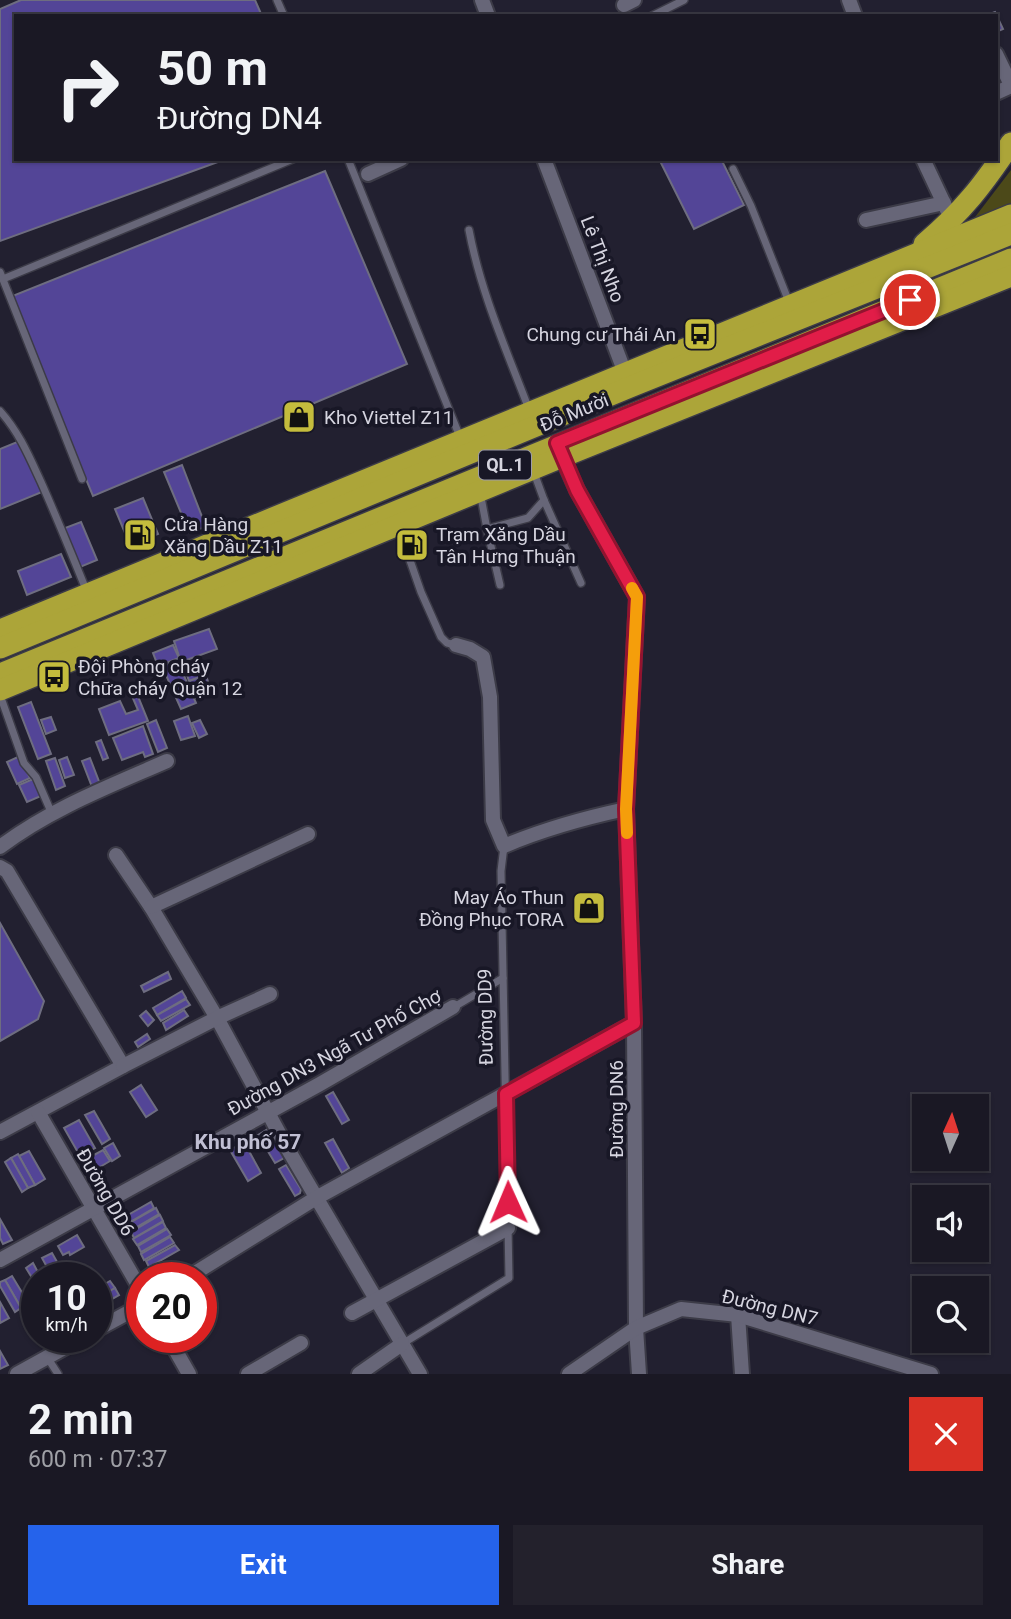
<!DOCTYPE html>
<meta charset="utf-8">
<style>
body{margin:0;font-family:Roboto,sans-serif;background:#23212c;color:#f1f3f6;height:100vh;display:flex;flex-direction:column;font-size:26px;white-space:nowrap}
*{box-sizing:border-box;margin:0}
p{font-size:23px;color:#9fa0a6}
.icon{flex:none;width:38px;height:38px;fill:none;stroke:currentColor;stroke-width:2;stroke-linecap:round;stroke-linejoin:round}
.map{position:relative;height:1374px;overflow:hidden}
.drawer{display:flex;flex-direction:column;background:#1a1824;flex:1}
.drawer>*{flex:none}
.banner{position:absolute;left:14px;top:14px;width:984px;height:147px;border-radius:0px;box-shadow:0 2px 5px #0004,0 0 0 2px #383741;background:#1a1824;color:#f1f3f6;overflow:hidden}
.needle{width:46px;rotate:3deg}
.buttons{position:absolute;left:912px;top:1094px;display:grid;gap:14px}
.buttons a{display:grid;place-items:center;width:77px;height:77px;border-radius:0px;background:#1a1824;box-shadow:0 2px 5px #0004,0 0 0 2px #383741;font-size:35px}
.speed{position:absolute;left:21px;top:1262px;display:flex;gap:14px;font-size:35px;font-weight:700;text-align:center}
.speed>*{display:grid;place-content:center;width:91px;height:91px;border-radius:50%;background:#1a1824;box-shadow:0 2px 5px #0004,0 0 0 2px #383741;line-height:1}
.speed small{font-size:18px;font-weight:400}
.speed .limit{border:10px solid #d22;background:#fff;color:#111}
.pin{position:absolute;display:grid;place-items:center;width:60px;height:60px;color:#fff;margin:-30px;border:4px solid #fff;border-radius:50%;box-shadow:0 2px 7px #0007}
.me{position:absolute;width:77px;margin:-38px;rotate:359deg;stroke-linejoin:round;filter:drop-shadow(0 0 5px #0008)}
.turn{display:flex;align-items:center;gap:24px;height:147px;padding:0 28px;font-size:32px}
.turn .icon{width:91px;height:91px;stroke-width:2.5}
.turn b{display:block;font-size:49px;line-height:60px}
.round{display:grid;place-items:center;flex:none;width:74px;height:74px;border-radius:0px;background:#23212c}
.overview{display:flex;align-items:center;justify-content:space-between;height:119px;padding:0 28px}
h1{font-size:42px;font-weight:700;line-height:52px}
.primary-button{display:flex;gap:14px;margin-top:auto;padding:14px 28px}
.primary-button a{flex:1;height:80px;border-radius:0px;background:#2563eb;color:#fff;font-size:28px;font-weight:700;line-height:80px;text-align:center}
.primary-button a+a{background:#23212c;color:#f1f3f6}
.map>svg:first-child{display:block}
.green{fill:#4c4919}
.building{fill:#534597;stroke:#6e6d80;stroke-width:2}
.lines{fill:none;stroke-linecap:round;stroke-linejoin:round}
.lane-casing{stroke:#3c3b47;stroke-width:10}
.street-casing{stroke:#3c3b47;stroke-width:18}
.highway-casing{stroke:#3c3b47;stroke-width:24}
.lane{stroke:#676678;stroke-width:7}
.street{stroke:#676678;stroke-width:14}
.highway{stroke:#aca539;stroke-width:21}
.route-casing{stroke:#92132f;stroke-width:18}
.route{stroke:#e11d48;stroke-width:12}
.slow{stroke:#f59e0b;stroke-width:12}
.labels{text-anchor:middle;stroke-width:7;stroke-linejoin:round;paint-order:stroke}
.shield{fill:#181726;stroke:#9d9ca8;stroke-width:2}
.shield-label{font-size:18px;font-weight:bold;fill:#d6d5e0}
.street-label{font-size:19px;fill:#d6d5e0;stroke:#181726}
.poi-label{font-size:19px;fill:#d6d5e0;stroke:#181726;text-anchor:start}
.neighbourhood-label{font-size:21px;font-weight:bold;fill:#c0bfd3;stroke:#181726}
</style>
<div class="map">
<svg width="1011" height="1374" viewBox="0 0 1011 1374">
<rect width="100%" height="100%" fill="#222030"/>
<polygon class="green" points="1011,170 1011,207 969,225"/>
<g class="building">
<polygon points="21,0 255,0 262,16 16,16 16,159 226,159 0,241 0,9"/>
<polygon points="995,12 1003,29 996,32 996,16 987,15"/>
<polygon points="659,159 721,159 744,205 694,229"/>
<polygon points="325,171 407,364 93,496 10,297"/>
<polygon points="22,440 42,492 0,509 0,449"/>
<polygon points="182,465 206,527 189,532 164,472"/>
<polygon points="143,498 158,534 130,545 115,509"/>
<polygon points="81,522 97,560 80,567 65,528"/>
<polygon points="61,554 71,577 27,595 18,571"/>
<polygon points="209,629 217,649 181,662 174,641"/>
<polygon points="173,645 179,658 158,666 153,653"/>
<polygon points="177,660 196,703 181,709 162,666"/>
<polygon points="203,668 206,675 189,681 187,675"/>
<polygon points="206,675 209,685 193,691 189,681"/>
<polygon points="209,685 212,692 195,698 193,691"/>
<polygon points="137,694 148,721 109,735 99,709 120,701 126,714 138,710 132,696"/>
<polygon points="31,702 51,754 38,759 18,707"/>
<polygon points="188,716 195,736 181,740 174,721"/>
<polygon points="51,717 56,730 46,734 41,720"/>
<polygon points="156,720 167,748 158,752 147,724"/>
<polygon points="200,720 207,734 199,738 192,723"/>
<polygon points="143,726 153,754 145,757 143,752 122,760 113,738"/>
<polygon points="101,740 108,758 103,760 96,742"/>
<polygon points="20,756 30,778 17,784 7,762"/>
<polygon points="67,757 74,775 65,778 59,760"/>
<polygon points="55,758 65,786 56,790 46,761"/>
<polygon points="90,758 100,784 92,787 82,761"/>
<polygon points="33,779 41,796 27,802 19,785"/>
<polygon points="0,923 44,1001 38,1019 0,1041"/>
<polygon points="168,972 171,979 144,992 141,986"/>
<polygon points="182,991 186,998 157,1015 153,1008"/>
<polygon points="186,999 190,1005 161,1021 157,1015"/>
<polygon points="184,1010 188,1016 166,1030 163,1023"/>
<polygon points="146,1011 154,1020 148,1026 140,1016"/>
<polygon points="147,1034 150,1039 138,1047 135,1042"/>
<polygon points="141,1085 157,1110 146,1117 130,1092"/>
<polygon points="333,1092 349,1120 342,1124 326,1096"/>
<polygon points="94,1111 110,1139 102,1144 85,1115"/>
<polygon points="79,1120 95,1148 80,1156 64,1128"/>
<polygon points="268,1129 284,1158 275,1163 258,1135"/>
<polygon points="333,1139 349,1168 342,1173 325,1143"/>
<polygon points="244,1142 261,1173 248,1181 230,1150"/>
<polygon points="113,1143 120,1156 112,1161 104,1148"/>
<polygon points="103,1150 110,1161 88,1174 81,1162"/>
<polygon points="29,1151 45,1179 35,1185 19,1156"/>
<polygon points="18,1154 35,1185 28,1188 11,1158"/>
<polygon points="11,1158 28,1188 22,1192 5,1162"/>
<polygon points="286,1165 301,1189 300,1193 295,1196 279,1169"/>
<polygon points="151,1202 154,1208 125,1225 121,1219"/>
<polygon points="156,1208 159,1214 130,1231 126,1225"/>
<polygon points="160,1215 163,1221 134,1238 131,1232"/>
<polygon points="0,1219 12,1240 3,1244 0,1238"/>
<polygon points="163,1222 166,1228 137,1245 133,1239"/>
<polygon points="167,1229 171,1235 141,1252 138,1246"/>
<polygon points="77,1235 84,1247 70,1255 69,1252 63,1255 58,1246"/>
<polygon points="170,1237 174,1243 144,1260 141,1254"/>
<polygon points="175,1245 179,1250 149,1267 146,1261"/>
<polygon points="52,1253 66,1278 53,1278 42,1258"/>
<polygon points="33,1263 41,1278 37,1278 37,1286 26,1268"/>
<polygon points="12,1276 29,1304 21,1308 5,1280"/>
<polygon points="5,1280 21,1308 15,1312 0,1286 0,1282"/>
<polygon points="110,1281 115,1288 96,1299 96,1289"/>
<polygon points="115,1288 119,1295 96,1308 96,1299"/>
<polygon points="0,1302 9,1318 0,1323"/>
<polygon points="32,1312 37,1320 37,1334 26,1315"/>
<polygon points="0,1351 8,1365 0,1369"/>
</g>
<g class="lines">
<defs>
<g id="lane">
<polyline points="277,0 284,16"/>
<polyline points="652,16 684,0"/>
<polyline points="348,159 460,437"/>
<polyline points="733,169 751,206 789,302"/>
<path d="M469,230C481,294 507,351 530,412"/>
<polyline points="0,272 82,479"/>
<polyline points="3,279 293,159"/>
<path d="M0,411C19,432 29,456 41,482C57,518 72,555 87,592"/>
<polyline points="533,470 544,500 581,583"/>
<polyline points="480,492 487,529 528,518 544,500"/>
<polyline points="398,526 421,592 441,637 447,643 456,645"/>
<polyline points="487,529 500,585"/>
<polyline points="0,695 24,763 36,777 52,814"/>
<polyline points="454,1007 503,978"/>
<polyline points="402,1344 509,1278 501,871 504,846"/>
<polyline points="47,1357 58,1374"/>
</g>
<g id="street">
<polyline points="482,0 488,16"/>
<polyline points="849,0 855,16"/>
<polyline points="624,5 634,0"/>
<polyline points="996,54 1011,85"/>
<polyline points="996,93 1011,86"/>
<polyline points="544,159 625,373"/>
<polyline points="923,159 947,210"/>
<polyline points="368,174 401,159"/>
<polyline points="866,220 944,203"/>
<polyline points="559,450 577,490 637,597 626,809 634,1023 636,1328 639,1374"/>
<path d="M456,645L470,649L483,657L490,697L493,820L504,846C544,829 584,818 626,809"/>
<path d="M0,847C50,809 110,786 167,761"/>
<polyline points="116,855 151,907 217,1018 286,1146 420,1374"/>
<polyline points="0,867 7,871 123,1066 0,1132"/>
<polyline points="151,907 308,834"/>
<polyline points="123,1066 217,1018 270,994"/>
<polyline points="38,1112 142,1292"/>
<polyline points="0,1260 320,1084 453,1007"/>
<polyline points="187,1278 316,1198 634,1023"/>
<polyline points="352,1313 508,1228"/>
<polyline points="738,1315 742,1374"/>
<polyline points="96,1330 142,1305"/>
<polyline points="168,1337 189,1374"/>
<polyline points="17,1374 84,1337"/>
<polyline points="248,1374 301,1343"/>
<polyline points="359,1374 402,1344"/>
<polyline points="569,1374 636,1328 681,1309 738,1315 931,1374"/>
</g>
<g id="highway">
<path d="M924,244C963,211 983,185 1011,143"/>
<polyline points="0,630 1011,215"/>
<polyline points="0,648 630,387 1011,234"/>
<polyline points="0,674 1011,259"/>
<polyline points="0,690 562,457 1011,276"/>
</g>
</defs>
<use href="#lane" class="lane-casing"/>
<use href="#street" class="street-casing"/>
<use href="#highway" class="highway-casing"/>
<use href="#lane" class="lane"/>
<use href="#street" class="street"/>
<use href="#highway" class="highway"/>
</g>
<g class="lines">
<defs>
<polyline id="route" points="508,1202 506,1094 634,1023 626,809 637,597 577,490 557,443 910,300"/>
</defs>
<use href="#route" class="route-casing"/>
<use href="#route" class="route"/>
<polyline class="slow" points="627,833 626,809 637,597 632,588"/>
</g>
<defs>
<symbol id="bus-square" viewBox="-11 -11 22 22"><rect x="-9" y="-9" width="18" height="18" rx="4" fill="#c4bc3d" stroke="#181726"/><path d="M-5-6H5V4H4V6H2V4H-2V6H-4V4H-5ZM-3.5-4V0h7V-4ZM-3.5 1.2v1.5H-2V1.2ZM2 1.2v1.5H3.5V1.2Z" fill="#111"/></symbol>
<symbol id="shop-square" viewBox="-11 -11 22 22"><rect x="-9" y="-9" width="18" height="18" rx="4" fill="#c4bc3d" stroke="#181726"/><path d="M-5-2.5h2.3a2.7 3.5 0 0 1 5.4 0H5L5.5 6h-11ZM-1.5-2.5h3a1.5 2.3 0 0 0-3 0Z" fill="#111"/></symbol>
<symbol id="fuel-square" viewBox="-11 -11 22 22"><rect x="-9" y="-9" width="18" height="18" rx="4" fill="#c4bc3d" stroke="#181726"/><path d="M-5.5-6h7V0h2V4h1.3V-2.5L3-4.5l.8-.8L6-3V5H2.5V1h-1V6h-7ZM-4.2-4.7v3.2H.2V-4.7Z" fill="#111"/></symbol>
</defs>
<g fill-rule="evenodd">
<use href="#bus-square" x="681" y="315" width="38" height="38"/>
<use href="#shop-square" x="280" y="398" width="38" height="38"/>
<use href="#fuel-square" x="121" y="516" width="38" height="38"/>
<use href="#fuel-square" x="393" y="526" width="38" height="38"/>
<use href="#bus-square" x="35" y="658" width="38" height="38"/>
<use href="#shop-square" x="570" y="889" width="38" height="38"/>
</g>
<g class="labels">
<rect class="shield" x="479" y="450.5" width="52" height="29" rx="5"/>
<g class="shield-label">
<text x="505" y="471">QL.1</text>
</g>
<g class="street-label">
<text transform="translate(603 259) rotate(69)" y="7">Lê Thị Nho</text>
<text transform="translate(574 412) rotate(-22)" y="7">Đỗ Mười</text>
<text transform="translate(485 1017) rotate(-91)" y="7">Đường DD9</text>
<text transform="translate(334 1052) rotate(-29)" y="7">Đường DN3 Ngã Tư Phố Chợ</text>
<text transform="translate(616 1109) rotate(-90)" y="7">Đường DN6</text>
<text transform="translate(106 1192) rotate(60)" y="7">Đường DD6</text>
<text transform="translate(770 1307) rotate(14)" y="7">Đường DN7</text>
</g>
<g class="poi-label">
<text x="676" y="341" text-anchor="end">Chung cư Thái An</text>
<text x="324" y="424">Kho Viettel Z11</text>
<text x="164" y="531">Cửa Hàng<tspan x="164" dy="22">Xăng Dầu Z11</tspan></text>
<text x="436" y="541">Trạm Xăng Dầu<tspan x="436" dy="22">Tân Hưng Thuận</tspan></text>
<text x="78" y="673">Đội Phòng cháy<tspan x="78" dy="22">Chữa cháy Quận 12</tspan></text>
<text x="564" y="904" text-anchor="end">May Áo Thun<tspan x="564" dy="22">Đồng Phục TORA</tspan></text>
</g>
<g class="neighbourhood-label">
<text x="248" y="1149">Khu phố 57</text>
</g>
</g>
</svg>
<div class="buttons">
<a><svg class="needle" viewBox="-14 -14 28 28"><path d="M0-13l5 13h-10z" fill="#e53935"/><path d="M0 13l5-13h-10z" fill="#9fa0a6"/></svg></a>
<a><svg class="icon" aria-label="sound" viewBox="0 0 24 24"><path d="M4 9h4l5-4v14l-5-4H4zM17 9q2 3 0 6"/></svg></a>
<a><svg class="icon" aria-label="search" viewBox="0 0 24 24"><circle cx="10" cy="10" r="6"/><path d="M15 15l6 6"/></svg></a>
</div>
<div class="speed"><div>10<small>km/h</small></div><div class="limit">20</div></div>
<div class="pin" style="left:910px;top:300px;background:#d93025"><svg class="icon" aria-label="arrive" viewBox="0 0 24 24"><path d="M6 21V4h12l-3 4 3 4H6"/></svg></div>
<svg class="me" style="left:508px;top:1202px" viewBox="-20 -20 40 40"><path d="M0-17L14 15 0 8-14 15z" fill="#e11d48" stroke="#fff" stroke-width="4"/></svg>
<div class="banner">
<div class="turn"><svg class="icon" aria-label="right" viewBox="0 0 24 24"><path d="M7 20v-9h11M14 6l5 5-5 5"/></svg><div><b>50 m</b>Đường DN4</div></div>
</div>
</div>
<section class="drawer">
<div class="overview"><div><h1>2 min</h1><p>600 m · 07:37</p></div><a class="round" style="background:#d93025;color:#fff"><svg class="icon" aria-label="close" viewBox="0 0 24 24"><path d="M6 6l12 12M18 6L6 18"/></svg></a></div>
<div class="primary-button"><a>Exit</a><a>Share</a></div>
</section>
